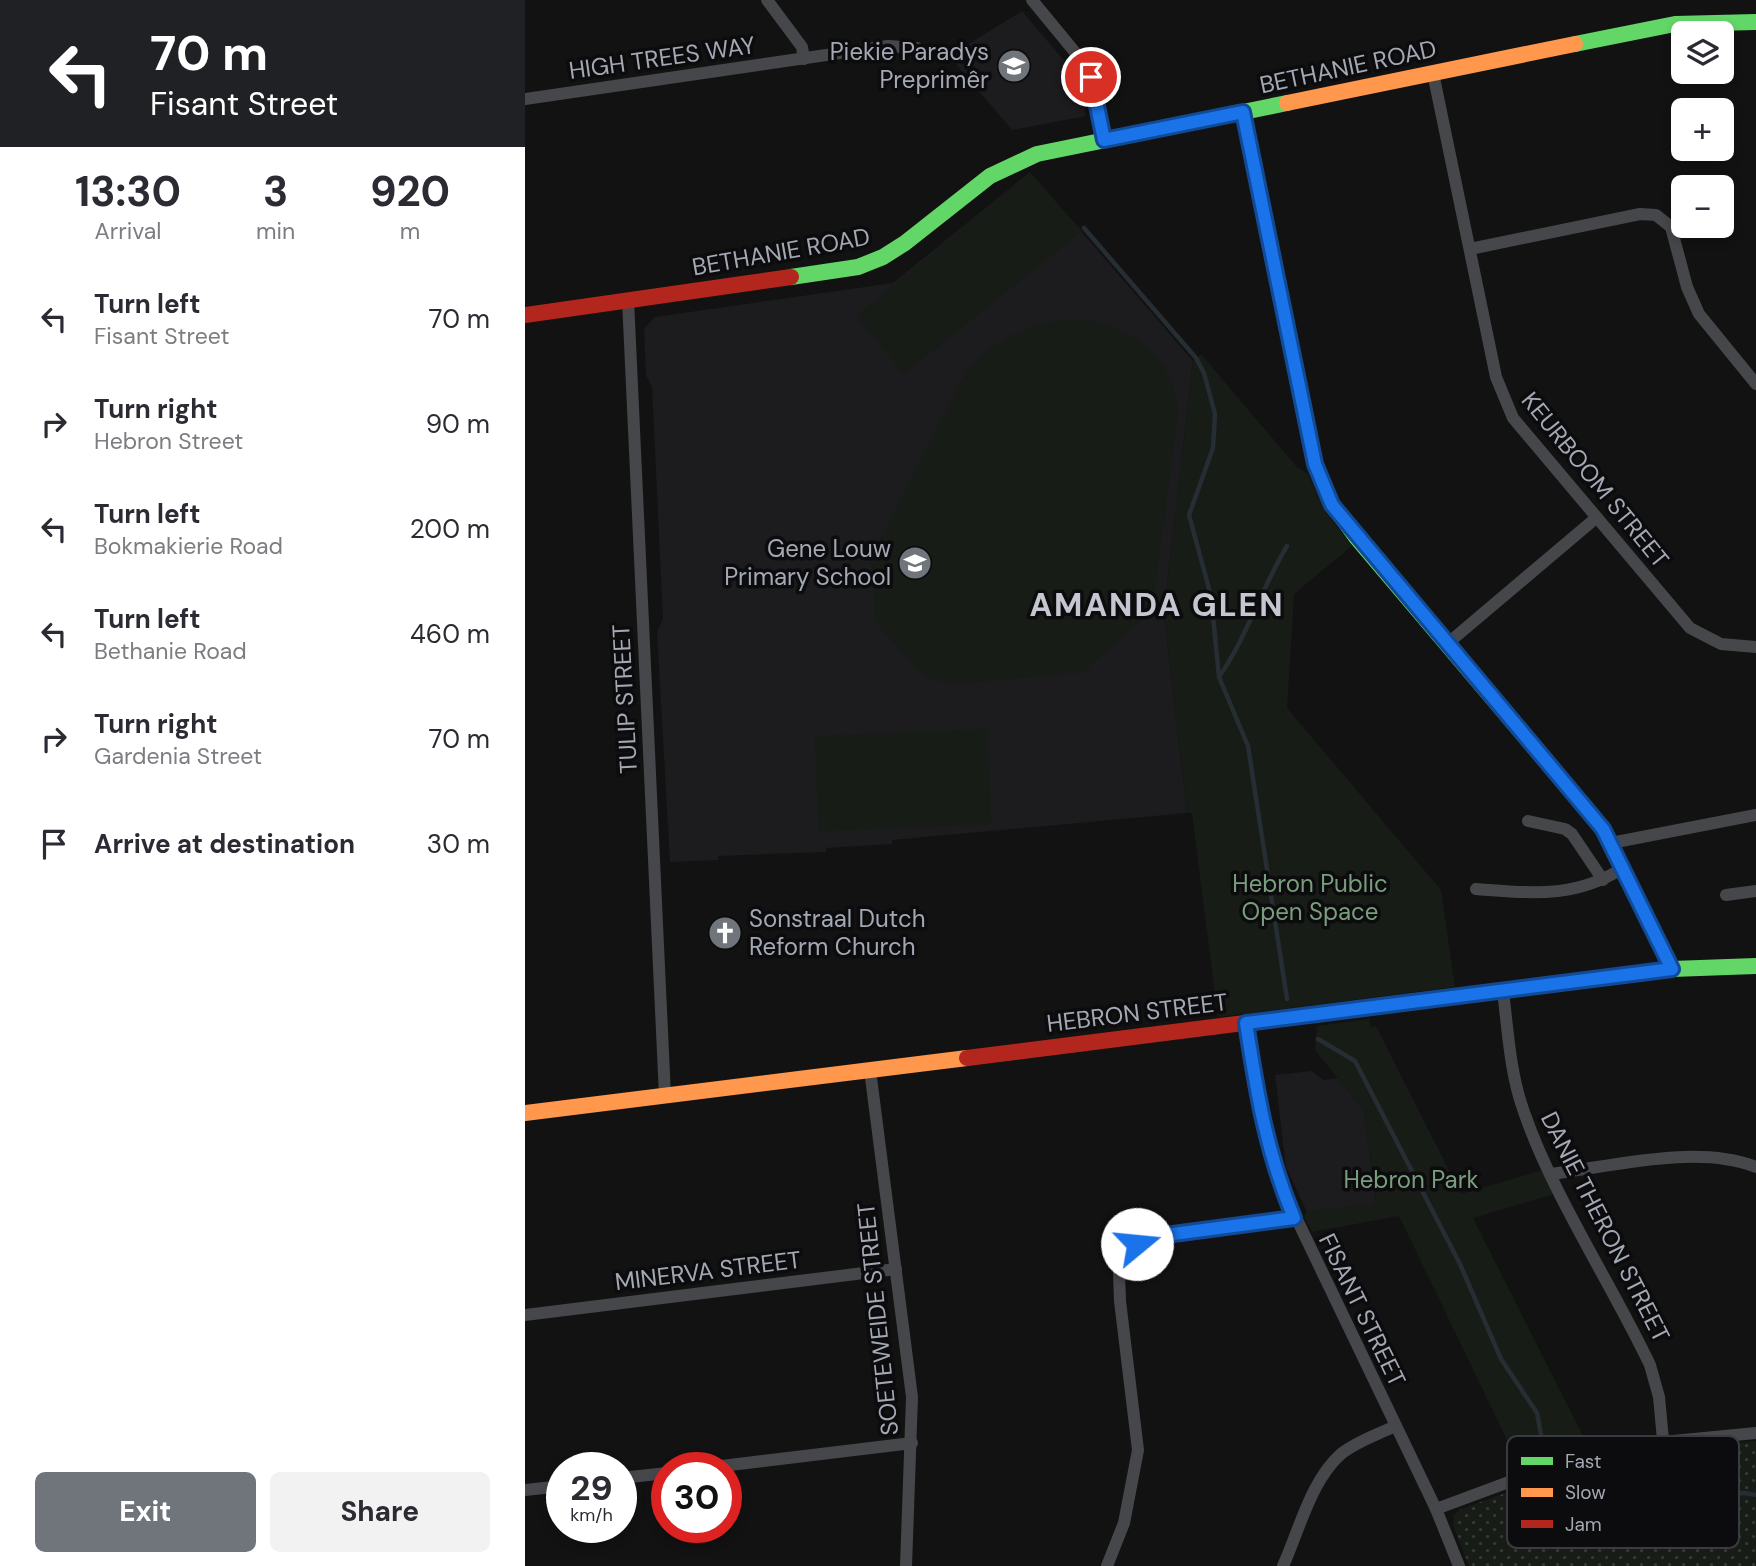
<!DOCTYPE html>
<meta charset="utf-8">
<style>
body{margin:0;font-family:"DM Sans",sans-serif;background:#f2f2f3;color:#2b2b33;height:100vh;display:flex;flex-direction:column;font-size:26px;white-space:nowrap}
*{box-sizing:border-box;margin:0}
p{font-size:23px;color:#7c7c81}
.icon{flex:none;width:38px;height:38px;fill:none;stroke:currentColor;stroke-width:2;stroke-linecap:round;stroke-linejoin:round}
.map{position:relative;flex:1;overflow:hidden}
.sheet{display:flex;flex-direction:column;background:#fff;width:525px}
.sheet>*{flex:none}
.hud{background:#202124;color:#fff;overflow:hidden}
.controls{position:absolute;left:1146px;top:21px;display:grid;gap:14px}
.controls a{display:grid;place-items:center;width:63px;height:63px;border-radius:10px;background:#fff;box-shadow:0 4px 10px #0003;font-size:35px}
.speed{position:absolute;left:21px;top:1452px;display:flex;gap:14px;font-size:35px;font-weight:700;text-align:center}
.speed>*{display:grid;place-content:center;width:91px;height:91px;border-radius:50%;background:#fff;box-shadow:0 4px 10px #0003;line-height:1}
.speed small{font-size:18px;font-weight:400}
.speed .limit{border:10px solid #d22;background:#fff;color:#111}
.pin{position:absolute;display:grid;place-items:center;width:60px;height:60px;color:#fff;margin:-30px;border:4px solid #fff;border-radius:50%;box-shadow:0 2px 7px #0007}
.me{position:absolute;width:77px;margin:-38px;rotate:73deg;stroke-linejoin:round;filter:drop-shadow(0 0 5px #0008)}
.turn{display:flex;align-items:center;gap:24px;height:147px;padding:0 35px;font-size:32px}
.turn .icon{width:91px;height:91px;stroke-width:2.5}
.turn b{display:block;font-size:49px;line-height:60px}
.eta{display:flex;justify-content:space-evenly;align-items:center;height:119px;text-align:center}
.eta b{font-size:42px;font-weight:700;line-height:49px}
.action{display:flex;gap:14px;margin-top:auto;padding:14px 35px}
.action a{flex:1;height:80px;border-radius:10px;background:#70747b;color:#fff;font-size:28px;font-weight:700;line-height:80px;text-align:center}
.action a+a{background:#f2f2f3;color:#2b2b33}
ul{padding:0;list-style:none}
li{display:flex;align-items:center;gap:21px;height:105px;padding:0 35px}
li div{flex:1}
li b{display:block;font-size:26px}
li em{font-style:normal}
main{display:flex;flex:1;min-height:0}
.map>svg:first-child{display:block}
.built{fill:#1c1c1f}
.grass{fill:url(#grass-dots)}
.green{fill:#171c17}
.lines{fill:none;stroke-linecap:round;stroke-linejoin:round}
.stream{stroke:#262d33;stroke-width:4.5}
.street{stroke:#46474a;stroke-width:12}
.fast{stroke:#63d668;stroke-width:16}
.slow{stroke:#ff974d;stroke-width:16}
.jam{stroke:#b3261e;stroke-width:16}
.route-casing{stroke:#114b97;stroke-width:18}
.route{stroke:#1a73e8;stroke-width:12}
.labels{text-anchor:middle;stroke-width:7;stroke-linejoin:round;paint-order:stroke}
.poi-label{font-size:24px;fill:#a3a8b3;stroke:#0c0c0e;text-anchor:end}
.street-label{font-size:24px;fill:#a3a8b3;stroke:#0c0c0e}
.park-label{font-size:24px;fill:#7a9e7d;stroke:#0c0c0e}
.district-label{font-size:32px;font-weight:bold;letter-spacing:2px;fill:#c4c7cf;stroke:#0c0c0e}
.key{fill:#0c0c0e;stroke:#393b40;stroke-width:2}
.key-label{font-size:19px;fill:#a3a8b3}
</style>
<main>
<section class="sheet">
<div class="hud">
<div class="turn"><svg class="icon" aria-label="left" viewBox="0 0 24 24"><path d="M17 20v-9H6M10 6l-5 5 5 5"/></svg><div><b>70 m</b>Fisant Street</div></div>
</div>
<div class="eta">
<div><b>13:30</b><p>Arrival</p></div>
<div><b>3</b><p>min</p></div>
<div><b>920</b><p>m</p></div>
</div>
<ul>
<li><svg class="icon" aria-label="left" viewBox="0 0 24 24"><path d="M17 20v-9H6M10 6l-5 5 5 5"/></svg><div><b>Turn left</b><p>Fisant Street</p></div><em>70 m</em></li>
<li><svg class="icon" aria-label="right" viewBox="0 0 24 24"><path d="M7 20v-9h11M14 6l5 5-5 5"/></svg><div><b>Turn right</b><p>Hebron Street</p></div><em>90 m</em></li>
<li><svg class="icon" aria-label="left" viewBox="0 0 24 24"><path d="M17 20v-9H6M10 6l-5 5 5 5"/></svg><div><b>Turn left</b><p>Bokmakierie Road</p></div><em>200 m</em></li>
<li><svg class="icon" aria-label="left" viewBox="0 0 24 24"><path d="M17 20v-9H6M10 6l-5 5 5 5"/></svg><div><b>Turn left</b><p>Bethanie Road</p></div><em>460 m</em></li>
<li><svg class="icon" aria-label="right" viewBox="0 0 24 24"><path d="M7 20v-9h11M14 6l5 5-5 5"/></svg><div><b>Turn right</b><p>Gardenia Street</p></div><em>70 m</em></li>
<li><svg class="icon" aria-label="arrive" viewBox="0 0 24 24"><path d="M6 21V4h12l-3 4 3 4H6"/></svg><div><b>Arrive at destination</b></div><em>30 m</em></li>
</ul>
<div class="action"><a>Exit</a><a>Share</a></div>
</section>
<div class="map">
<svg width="1231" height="1566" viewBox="0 0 1231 1566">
<defs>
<pattern id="grass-dots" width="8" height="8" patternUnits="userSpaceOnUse" patternTransform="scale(1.75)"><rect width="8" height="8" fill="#171c17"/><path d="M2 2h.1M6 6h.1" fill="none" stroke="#363a36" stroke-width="1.8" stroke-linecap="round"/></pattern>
</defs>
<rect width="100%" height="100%" fill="#121212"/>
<g class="built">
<polygon points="497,11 553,77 561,116 487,130 424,56"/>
<polygon points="505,172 668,361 639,612 662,813 367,840 367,844 301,848 301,852 193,856 193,860 145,862 132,632 138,619 127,387 121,375 119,329 130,317 368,283"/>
<polygon points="787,1071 798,1080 813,1078 839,1110 851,1204 782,1212 761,1167 750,1075"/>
</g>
<polygon class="grass" points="1231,1441 1231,1566 944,1566 928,1525 929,1515 936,1509 1081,1457"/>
<g class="green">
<polygon points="505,173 557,231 379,374 331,316"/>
<path d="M559,320C610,328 649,358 653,413L627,611L558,672L430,684L399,677L351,623L346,558L442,370C474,335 511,319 559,320Z"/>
<polygon points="676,354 771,466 783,474 801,513 827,546 769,594 762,708 916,890 930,987 693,1017 667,813 662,813 639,612 668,361"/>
<polygon points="462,729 466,824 294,831 290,736"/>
<polygon points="844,1019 846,1027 851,1026 936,1194 1018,1170 1029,1194 948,1218 1063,1446 996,1469 874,1216 787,1232 779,1216 782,1212 851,1203 839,1110 790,1050 792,1026"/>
</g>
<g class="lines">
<g class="stream">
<polyline points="559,228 671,358 679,373 690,414 688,448 664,515 686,596 694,677 723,746 762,999"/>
<path d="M694,677C722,637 736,589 762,546"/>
<polyline points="793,1039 830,1061 935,1264 976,1359 1012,1413 1017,1440 1033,1451"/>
<path d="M1060,1469C1108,1502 1176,1485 1231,1495"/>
</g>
<g class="street">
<polyline points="242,0 277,47 279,59"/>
<polyline points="507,0 563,68 579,140"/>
<polyline points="908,73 971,377 988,418 1165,628 1196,644 1231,647"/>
<polyline points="0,99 363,46 392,48"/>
<polyline points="945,249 1115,214 1131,215 1146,227 1162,287 1174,314 1231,384"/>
<polyline points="103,300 140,1096"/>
<polyline points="922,644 1071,518"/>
<polyline points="1003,821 1040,829 1047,834 1078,880"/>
<polyline points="1086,843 1231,815"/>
<path d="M951,889C1007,893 1049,899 1098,868"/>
<polyline points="1201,895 1231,891"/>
<path d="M978,991C983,1031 985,1074 999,1112C1028,1196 1086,1283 1125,1365L1134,1397L1138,1440"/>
<polyline points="721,1023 739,1132 754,1182 911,1509 934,1566"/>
<polyline points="345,1070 387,1397 381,1566"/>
<path d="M1026,1174C1089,1166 1172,1144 1231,1167"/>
<polyline points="0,1315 371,1269"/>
<polyline points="180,1468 387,1443"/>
<polyline points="96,1478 142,1473"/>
<polyline points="0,1490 37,1486"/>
<polyline points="911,1509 1051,1457 1086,1447 1231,1433"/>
<polyline points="582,1566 599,1523 613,1450 595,1301 594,1272 606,1249 626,1237 769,1218"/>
<path d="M758,1566C774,1531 786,1480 816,1454C832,1441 852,1435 870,1426"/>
</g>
<g class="fast">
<polyline points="1050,44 1150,24 1231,22"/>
<polyline points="266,277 333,267 358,257 380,243 465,176 512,154 762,103"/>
<polyline points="790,464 807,504 831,537 1078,829 1147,969"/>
<polyline points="1094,976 1147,969 1231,966"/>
</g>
<g class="slow">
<polyline points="762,103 1050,44"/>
<polyline points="783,1015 1094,976"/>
<polyline points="0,1113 442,1058"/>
</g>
<g class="jam">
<polyline points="718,112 790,464"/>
<polyline points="0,315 266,277"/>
<polyline points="442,1058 783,1015"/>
</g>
</g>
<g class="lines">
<defs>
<path id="route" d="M566,77L579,140L718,112L790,464L807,505L1078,829L1147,969L721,1023C732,1094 741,1151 769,1218L633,1236L612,1244"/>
</defs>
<use href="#route" class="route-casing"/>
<use href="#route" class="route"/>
</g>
<defs>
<symbol id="school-disc" viewBox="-11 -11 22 22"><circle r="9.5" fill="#70747b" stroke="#0c0c0e"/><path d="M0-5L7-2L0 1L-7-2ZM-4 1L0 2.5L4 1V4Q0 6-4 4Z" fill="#fff"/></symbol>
<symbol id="church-disc" viewBox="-11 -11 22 22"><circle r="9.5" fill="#70747b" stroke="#0c0c0e"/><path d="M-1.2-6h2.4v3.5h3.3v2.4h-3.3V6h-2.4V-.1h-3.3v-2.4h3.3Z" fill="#fff"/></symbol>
</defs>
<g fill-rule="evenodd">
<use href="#school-disc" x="470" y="47" width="38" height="38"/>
<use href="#school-disc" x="371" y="544" width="38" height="38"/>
<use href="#church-disc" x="181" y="914" width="38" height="38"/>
</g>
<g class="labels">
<g class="poi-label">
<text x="464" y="60">Piekie Paradys<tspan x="464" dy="28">Preprimêr</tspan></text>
<text x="366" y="557">Gene Louw<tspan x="366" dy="28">Primary School</tspan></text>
<text x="224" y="927" text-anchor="start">Sonstraal Dutch<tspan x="224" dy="28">Reform Church</tspan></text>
</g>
<g class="street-label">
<text transform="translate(137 58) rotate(-8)" y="8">HIGH TREES WAY</text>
<text transform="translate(823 67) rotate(-12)" y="8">BETHANIE ROAD</text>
<text transform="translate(256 252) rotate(-10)" y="8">BETHANIE ROAD</text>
<text transform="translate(1070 480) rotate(51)" y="8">KEURBOOM STREET</text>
<text transform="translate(100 699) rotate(-93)" y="8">TULIP STREET</text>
<text transform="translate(612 1013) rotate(-7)" y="8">HEBRON STREET</text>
<text transform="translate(1080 1227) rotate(63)" y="8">DANIE THERON STREET</text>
<text transform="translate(183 1271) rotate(-7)" y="8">MINERVA STREET</text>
<text transform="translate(837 1310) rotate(64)" y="8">FISANT STREET</text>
<text transform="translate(353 1319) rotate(-96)" y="8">SOETEWEIDE STREET</text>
</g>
<g class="park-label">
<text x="785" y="892">Hebron Public<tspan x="785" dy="28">Open Space</tspan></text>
<text x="886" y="1188">Hebron Park</text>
</g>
<g class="district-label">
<text x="632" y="616">AMANDA GLEN</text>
</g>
</g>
<rect x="982" y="1436" width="232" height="112" rx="10" class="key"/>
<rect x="996" y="1457" width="32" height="8" fill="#63d668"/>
<rect x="996" y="1488" width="32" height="9" fill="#ff974d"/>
<rect x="996" y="1520" width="32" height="8" fill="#b3261e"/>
<g class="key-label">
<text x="1040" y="1468">Fast</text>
<text x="1040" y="1499">Slow</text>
<text x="1040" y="1531">Jam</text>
</g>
</svg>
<div class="controls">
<a><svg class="icon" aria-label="layers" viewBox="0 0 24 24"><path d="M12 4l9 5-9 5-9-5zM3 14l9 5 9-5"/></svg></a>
<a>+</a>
<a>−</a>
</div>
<div class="speed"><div>29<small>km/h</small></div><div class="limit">30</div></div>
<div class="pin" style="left:566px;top:77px;background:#d93025"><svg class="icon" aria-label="arrive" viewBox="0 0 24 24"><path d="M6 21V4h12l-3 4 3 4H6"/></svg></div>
<svg class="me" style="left:612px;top:1244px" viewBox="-20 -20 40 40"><circle r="19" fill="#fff"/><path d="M0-13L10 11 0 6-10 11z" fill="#1a73e8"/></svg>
</div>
</main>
